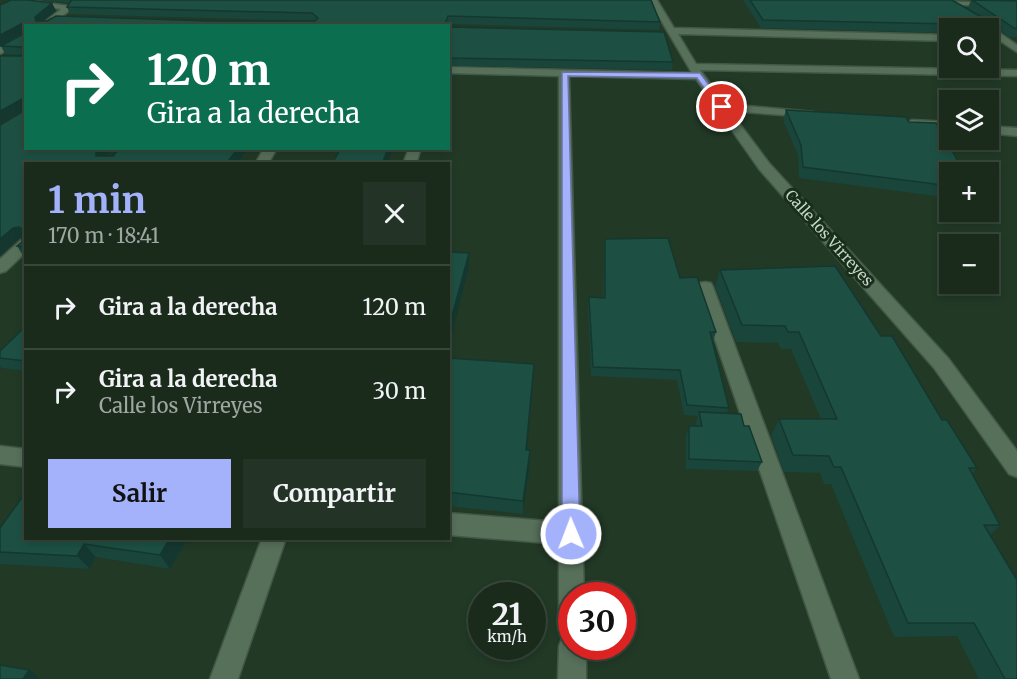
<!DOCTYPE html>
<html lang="es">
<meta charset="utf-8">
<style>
body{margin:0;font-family:Merriweather,serif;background:#233325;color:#f1f3f6;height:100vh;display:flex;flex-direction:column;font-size:22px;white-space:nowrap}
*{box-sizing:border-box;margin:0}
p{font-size:20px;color:#9fa7a3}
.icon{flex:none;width:33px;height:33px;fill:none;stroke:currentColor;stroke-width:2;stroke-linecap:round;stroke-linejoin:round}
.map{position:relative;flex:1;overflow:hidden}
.sheet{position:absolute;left:24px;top:162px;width:426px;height:378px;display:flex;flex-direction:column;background:#1a2b1c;border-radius:0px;box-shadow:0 3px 9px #0003,0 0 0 2px #38473b}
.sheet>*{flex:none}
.top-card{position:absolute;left:24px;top:24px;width:426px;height:126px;border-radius:0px;box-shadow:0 3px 9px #0003,0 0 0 2px #38473b;background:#0b6e4f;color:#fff;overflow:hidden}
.controls{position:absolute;left:939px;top:18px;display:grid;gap:12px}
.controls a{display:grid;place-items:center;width:60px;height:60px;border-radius:0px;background:#1a2b1c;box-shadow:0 3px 9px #0003,0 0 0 2px #38473b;font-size:30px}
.speed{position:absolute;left:468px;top:582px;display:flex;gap:12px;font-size:30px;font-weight:700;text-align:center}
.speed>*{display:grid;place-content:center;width:78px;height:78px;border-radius:50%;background:#1a2b1c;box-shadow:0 3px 9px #0003,0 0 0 2px #38473b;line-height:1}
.speed small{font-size:15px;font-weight:400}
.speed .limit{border:9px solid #d22;background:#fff;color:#111}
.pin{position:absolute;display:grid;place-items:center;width:51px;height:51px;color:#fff;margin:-26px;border:3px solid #fff;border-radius:50%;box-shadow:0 2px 6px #0007}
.me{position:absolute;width:66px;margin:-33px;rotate:359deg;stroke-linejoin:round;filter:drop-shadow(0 0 4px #0008)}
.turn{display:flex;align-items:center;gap:21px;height:126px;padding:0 24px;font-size:27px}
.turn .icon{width:78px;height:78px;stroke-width:2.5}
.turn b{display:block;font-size:42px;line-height:51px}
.round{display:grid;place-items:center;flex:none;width:63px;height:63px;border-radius:0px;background:#233325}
.headline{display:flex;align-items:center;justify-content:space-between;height:102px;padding:0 24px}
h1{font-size:36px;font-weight:700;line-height:45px;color:#a4b2fc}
.primary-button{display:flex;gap:12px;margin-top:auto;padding:12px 24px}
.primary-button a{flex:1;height:69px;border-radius:0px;background:#a4b2fc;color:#111;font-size:24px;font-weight:700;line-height:69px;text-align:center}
.primary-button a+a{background:#233325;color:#f1f3f6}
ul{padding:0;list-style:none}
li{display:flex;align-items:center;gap:18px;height:84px;padding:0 24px;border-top:2px solid #38473b}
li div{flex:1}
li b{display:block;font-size:22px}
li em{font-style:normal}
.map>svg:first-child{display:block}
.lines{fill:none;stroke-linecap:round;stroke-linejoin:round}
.minor-casing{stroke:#425746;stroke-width:3}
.minor{fill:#57705a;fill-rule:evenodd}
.wall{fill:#19453a}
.shaded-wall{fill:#14382f}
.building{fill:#1d5043;stroke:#14382f;stroke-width:1.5}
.route{fill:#a4b2fc;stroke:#6b74a4;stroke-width:1.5}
.labels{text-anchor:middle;stroke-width:6;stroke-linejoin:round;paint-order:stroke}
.street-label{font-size:15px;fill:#c8d6c9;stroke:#182f1c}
</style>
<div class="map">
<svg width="1017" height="679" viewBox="0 0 1017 679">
<rect width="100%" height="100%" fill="#223926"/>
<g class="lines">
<defs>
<g id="minor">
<polygon points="649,0 657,0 674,28 950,35 950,41 678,34 696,64 1017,70 1017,76 700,70 725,104 814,112 816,114 810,117 730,111 769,163 948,358 1017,451 1017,477 1009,474 934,368 759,169 696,79 569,76 584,596 572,596 572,646 586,646 586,679 558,679 559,646 563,636 559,627 559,544 448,535 448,513 559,522 559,76 448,73 448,67 692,73"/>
<polygon points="880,0 1017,3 1017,7 884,2"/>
<polygon points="35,1 68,6 72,8 51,26 40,26 61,9 32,5 32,1"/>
<polygon points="985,27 991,27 1017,45 1017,52 988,33 988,28"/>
<polygon points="26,33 26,40 0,54 0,47"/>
<polygon points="912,120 950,122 950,129 908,125 906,123"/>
<polygon points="988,126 1017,128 1017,136 988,133"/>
<polygon points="264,148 277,148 268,164 255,164"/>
<polygon points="409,148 421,148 416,164 403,164"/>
<polygon points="26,239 26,252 6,271 0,273 0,259 21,240"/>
<polygon points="705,282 711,283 713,287 859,679 831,679 697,287 699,283"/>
<polygon points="0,446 26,449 26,467 0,464"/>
<polygon points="262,538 286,538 238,679 210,679"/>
</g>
</defs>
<use href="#minor" class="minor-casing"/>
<use href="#minor" class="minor"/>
</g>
<g class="wall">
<polygon points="42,0 651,0 660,22 659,30 448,24 26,148 113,148 106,156 113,156 120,148 248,148 237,164 26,164 26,257 24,257 17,246 22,242 22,238 19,238 22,110 0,123 23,55 5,54 1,46 23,34 23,33 0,46 52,3 56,11 43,21 308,21 70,14 67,7 69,3"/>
<polygon points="743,0 952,0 980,17 968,8 971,0 969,0 1017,0 988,0 1017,1 1017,37 1009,37 991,24 993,28 989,36 988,28 950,28 950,33 761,28"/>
<polygon points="448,27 673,62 672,70 448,66"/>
<polygon points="786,110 909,122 950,172 950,198 799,178 798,155 783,120"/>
<polygon points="605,239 680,278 716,332 713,341 729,408 726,413 744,426 762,462 757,471 686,469 686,435 689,426 696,426 696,422 698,416 684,415 677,380 591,376 588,307 589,297 603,297 604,248"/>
<polygon points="720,270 881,336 977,468 972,474 1000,525 990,535 1017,679 979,679 957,636 894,637 831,484 824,484 820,473 784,472 771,436 779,419 821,419 791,349 781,349 778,343 736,342 715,286"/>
<polygon points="26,326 26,371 2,368 0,365 0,351"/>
<polygon points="448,358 533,378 527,450 530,464 523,514 448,506"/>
<polygon points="0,528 26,538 188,538 170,569 96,557 90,569 0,564"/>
</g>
<g class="shaded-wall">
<polygon points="52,3 56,11 39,24 35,17"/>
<polygon points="23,23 26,31 0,46 0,35"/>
<polygon points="22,99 26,108 0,123 0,111"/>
<polygon points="100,148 113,148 100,163 96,156 96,153"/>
<polygon points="238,148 248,148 237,164 226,164"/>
<polygon points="388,148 393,148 387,164 382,164"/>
<polygon points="19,227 26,237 19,238 0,256 0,239 13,228"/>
<polygon points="469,253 469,267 448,351 448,331"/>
<polygon points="534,364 533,378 526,464 526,450"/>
<polygon points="530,450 530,464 523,514 523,501"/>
<polygon points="170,538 188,538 170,569 160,555"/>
<polygon points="84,544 96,557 90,569 77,556"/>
<polygon points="29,670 39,677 38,679 23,679"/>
</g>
<g class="building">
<polygon points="11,0 28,0 52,3 35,17 36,21 47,21 56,16 211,21 315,21 318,18 312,13 67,7 71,1 70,0 651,0 660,22 448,16 445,24 446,26 26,26 26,148 100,148 96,153 96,156 113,156 120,148 238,148 226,164 26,164 26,247 17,246 22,242 22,229 19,227 13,228 0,239 0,125 22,112 22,99 0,111 0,56 23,56 23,47 1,46 23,34 23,23 0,35 0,5"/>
<polygon points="750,0 952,0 990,22 993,28 956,27 954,24 763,20"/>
<polygon points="972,0 1017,1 1017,29 1014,28"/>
<polygon points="448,27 664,32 673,62 448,58"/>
<polygon points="786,110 906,117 909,122 936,123 964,172 950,172 950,186 803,167 801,145"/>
<polygon points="341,148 388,148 382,164 332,164"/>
<polygon points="668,238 680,278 697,277 716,332 710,332 729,408 687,405 680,370 593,367 589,297 605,298 605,239"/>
<polygon points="448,252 469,253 448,331"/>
<polygon points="835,266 881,336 892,336 942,420 947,420 977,468 969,468 1000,525 984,525 1017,580 1017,679 1005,679 974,623 908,623 841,467 834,467 829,456 793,455 779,419 837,419 799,332 788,332 785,326 742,325 720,270"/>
<polygon points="26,326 26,361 0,358 0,351"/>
<polygon points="448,358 534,364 526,450 530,450 523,501 448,492"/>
<polygon points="699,412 741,414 744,426 749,426 762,462 689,459 689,426 702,426"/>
<polygon points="26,492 26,538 170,538 160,555 84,544 77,556 0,552 0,528"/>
<polygon points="0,665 29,670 23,679 0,679"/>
</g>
<polygon class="route" points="562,72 700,73 726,107 719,109 697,78 568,76 580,534 577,540 571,542 564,540 562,534"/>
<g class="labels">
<g class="street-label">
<text transform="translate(829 238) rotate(48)" y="5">Calle los Virreyes</text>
</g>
</g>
</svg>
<div class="controls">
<a><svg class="icon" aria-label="search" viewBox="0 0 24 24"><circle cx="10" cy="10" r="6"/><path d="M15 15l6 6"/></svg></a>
<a><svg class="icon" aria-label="layers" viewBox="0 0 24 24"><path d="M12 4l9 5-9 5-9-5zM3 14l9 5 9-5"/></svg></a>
<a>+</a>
<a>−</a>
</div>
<div class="speed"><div>21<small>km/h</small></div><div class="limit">30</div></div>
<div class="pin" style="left:722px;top:107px;background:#d93025"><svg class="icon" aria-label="arrive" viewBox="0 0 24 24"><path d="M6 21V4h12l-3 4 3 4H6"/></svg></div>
<svg class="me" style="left:571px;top:534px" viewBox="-20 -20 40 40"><circle r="17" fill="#a4b2fc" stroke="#fff" stroke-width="3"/><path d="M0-11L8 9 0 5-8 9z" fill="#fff"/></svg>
<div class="top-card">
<div class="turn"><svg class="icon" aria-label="right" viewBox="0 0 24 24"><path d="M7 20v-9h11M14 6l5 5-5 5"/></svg><div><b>120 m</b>Gira a la derecha</div></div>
</div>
<section class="sheet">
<div class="headline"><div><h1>1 min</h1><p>170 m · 18:41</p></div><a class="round"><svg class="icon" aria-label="close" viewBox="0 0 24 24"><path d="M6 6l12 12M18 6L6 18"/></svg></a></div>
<ul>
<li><svg class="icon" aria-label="right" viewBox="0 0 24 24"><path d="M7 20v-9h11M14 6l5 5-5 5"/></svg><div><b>Gira a la derecha</b></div><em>120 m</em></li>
<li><svg class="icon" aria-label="right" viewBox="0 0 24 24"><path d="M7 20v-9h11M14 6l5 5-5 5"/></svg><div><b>Gira a la derecha</b><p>Calle los Virreyes</p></div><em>30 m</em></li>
</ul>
<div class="primary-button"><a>Salir</a><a>Compartir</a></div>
</section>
</div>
